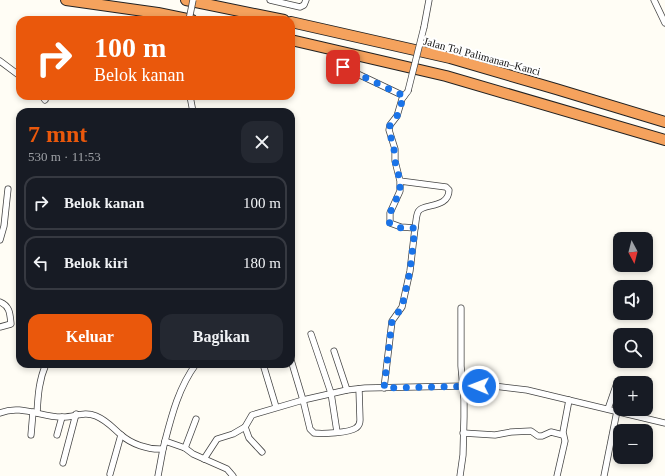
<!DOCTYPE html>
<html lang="id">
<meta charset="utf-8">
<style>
body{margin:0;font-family:Georgia,serif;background:#242831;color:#f1f3f6;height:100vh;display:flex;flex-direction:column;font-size:15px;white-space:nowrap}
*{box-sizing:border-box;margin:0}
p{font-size:13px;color:#9ea1a6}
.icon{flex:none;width:22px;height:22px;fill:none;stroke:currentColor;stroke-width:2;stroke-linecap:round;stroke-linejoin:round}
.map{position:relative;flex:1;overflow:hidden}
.drawer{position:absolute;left:16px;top:108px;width:279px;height:260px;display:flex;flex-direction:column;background:#171b24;border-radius:12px;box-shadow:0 2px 6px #0003}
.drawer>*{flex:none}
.top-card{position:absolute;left:16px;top:16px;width:279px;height:84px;border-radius:12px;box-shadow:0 2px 6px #0003;background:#ea580c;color:#fff;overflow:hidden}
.needle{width:26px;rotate:173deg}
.controls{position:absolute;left:613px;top:232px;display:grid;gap:8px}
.controls a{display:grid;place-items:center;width:40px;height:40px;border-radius:8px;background:#171b24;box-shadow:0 2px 6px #0003;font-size:20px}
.pin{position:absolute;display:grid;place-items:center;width:34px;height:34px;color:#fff;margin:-17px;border-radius:8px;box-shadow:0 2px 6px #0006}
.me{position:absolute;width:44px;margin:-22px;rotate:271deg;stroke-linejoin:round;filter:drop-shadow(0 0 3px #0008)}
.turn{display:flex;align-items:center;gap:14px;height:84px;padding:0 12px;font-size:18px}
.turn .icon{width:52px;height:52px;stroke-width:2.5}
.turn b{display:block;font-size:28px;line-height:34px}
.round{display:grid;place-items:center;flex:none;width:42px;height:42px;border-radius:12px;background:#242831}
.overview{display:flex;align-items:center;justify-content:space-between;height:68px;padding:0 12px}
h1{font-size:24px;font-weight:800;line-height:30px;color:#ea580c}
.primary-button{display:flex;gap:8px;margin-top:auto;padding:8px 12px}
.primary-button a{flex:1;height:46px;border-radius:12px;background:#ea580c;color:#fff;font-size:16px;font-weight:800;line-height:46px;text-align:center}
.primary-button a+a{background:#242831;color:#f1f3f6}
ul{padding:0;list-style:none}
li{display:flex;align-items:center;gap:12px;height:54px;margin:0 8px 6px;padding:0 4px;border:2px solid #363941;border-radius:12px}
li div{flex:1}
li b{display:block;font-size:15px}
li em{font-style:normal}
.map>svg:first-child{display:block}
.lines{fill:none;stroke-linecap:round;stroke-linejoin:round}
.street-casing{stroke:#444;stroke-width:7}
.highway-casing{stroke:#222;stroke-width:12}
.street{stroke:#fff;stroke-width:5.5}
.highway{stroke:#f5a25d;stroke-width:10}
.street-bridge-casing{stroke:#444;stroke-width:7;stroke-linecap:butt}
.street-bridge{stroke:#fff;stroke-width:5.5}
.route{stroke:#1a73e8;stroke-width:7;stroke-dasharray:0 12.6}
.labels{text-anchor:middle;stroke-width:4;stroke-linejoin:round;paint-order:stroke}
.street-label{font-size:11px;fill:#111;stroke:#fff}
</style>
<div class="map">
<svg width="665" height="476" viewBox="0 0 665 476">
<rect width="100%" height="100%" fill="#fffdf5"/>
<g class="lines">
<defs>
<g id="street">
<polyline points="270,0 300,7 304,5 306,0"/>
<polyline points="654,0 665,23"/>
<polyline points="424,27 429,0"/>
<polyline points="0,61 20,76"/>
<polyline points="343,67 404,96"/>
<polyline points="42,96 45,100"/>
<polyline points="190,96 193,112"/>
<path d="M400,181L446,187L449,190C449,209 422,203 418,212C416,216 416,223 415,228L401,227L390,223V213L400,191V181L395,161V149L389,130L390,125L397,116L402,99L408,91"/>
<polyline points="0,240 4,226 8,189"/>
<path d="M0,302C10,306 10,314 11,324L0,327"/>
<polyline points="311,334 331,393 337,432"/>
<polyline points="334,351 347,390"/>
<path d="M291,360L303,400L310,429L314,433C322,434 349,433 356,428C359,426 360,423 360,420L359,389"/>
<polyline points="263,364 276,407"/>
<polyline points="384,388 392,321 402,307 410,271 415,228"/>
<polyline points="608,409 617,383"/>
<path d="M0,413C21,404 43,418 63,417C75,417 84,411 96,416C106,420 112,427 120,434C131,444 148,450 163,449L165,441L185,448L193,454L227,469L233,476"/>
<path d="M37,413C38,395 39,380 46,364"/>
<polyline points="245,427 249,438 262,452"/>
<polyline points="463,433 495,435 511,432 531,431 538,436 542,436 551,432 563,435"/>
<polyline points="31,435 33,412"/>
<polyline points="57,435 62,417"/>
<path d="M165,441C172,414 179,387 196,364"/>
<polyline points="185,448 196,419"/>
<polyline points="204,459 217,439 233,434 245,427 252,415 303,400 347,390 365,388 463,386 494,386 527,390 665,423"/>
<polyline points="63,463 76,414"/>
<polyline points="110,474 121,435"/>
<polyline points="158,476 163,449"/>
<polyline points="460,476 463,455 464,417 464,400 461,366 461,308"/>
<polyline points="557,476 565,441 563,432 569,400"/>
<polyline points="604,476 617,411"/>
</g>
<g id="highway">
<polyline points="66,0 158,13 192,20"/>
<polyline points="186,0 284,20"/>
<polyline points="291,22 450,58 556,89 665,122"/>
<polyline points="291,40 446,76 665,140"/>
</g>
</defs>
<use href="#street" class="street-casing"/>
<use href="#highway" class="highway-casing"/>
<use href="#street" class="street"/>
<use href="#highway" class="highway"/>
<defs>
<g id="street-bridge">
<polyline points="189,20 193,0"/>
<polyline points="408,91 424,27"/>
</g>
</defs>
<use href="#street-bridge" class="street-bridge-casing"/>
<use href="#street-bridge" class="street-bridge"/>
</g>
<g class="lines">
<polyline class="route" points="343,67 404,96 397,116 390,125 389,130 394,149 395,161 400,181 400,191 390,213 389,221 390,224 401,228 415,228 410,271 402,307 392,321 384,388 479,386"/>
</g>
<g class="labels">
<g class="street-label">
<text transform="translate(482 56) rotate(15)" y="4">Jalan Tol Palimanan–Kanci</text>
</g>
</g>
</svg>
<div class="controls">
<a><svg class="needle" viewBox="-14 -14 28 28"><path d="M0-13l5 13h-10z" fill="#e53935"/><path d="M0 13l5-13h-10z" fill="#9ea1a6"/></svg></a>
<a><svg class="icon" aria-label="sound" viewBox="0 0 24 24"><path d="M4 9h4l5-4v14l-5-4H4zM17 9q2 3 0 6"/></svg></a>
<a><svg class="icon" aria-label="search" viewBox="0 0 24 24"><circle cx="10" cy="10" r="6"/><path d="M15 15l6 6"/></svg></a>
<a>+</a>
<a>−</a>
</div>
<div class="pin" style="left:343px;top:67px;background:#d93025"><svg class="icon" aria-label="arrive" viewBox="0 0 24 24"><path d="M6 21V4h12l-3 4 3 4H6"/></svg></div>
<svg class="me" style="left:479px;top:386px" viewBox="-20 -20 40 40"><circle r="17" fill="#1a73e8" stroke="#fff" stroke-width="3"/><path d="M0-11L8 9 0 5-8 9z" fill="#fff"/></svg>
<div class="top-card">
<div class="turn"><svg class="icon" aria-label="right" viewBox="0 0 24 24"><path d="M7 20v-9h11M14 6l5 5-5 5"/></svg><div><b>100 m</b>Belok kanan</div></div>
</div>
<section class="drawer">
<div class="overview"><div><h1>7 mnt</h1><p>530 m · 11:53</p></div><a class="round"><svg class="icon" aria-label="close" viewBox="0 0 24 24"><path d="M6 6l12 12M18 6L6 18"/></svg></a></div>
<ul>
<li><svg class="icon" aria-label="right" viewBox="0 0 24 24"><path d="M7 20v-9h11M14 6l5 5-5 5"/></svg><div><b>Belok kanan</b></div><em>100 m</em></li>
<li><svg class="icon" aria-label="left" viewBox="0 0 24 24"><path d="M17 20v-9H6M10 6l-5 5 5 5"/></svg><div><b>Belok kiri</b></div><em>180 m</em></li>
</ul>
<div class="primary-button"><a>Keluar</a><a>Bagikan</a></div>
</section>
</div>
